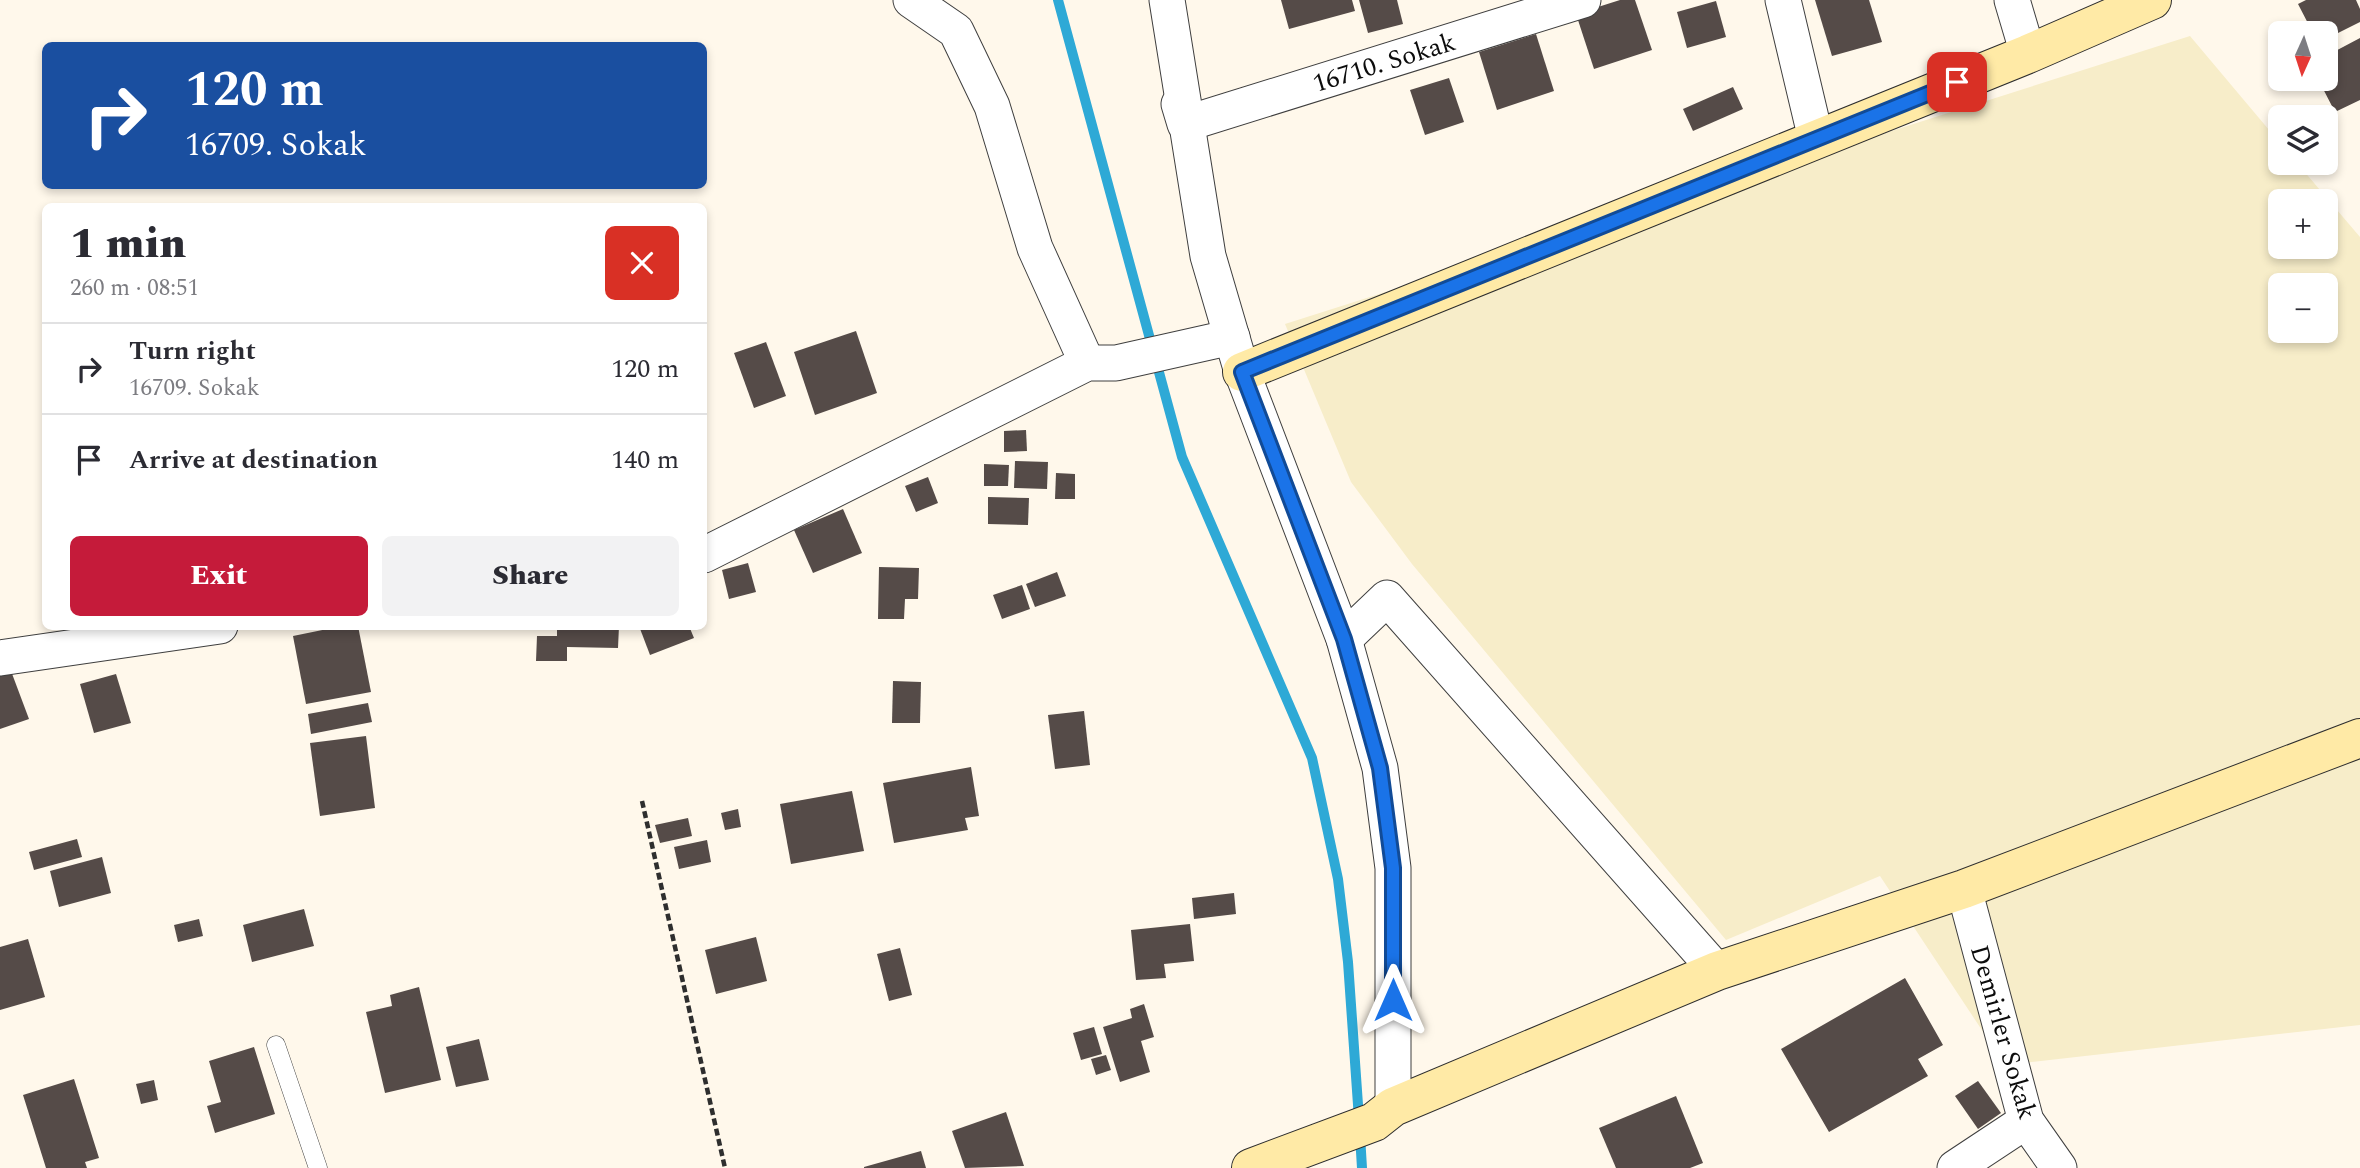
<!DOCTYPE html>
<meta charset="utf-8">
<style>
body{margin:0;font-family:Spectral,serif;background:#f2f2f3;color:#2b2b33;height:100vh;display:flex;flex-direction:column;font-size:26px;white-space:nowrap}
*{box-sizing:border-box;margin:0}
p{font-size:23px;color:#7c7c81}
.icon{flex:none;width:38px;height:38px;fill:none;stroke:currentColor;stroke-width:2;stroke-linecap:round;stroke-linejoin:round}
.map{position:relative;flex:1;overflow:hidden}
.details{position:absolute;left:42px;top:203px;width:665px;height:427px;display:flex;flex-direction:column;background:#fff;border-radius:10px;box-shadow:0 4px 10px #0003}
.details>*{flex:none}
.hud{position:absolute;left:42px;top:42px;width:665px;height:147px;border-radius:10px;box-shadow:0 4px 10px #0003;background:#1a4fa0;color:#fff;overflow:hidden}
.needle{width:46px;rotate:183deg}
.buttons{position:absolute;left:2268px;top:21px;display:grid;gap:14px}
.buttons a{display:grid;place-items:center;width:70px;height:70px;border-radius:10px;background:#fff;box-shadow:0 4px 10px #0003;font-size:35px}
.pin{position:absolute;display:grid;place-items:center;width:60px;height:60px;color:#fff;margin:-30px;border-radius:14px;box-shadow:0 4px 10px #0006}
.me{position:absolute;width:77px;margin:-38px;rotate:0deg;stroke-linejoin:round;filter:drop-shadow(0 0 5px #0008)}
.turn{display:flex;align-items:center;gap:24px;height:147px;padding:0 28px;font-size:32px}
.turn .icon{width:91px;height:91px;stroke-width:2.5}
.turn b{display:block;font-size:49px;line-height:60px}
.round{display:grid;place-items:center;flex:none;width:74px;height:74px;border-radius:10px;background:#f2f2f3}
.headline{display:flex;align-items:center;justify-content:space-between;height:119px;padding:0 28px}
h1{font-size:42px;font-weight:800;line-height:52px}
.action{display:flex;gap:14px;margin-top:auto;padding:14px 28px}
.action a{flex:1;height:80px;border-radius:10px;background:#c51b3a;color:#fff;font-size:28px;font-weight:800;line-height:80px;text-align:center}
.action a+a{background:#f2f2f3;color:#2b2b33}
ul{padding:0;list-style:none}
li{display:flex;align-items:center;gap:21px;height:91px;padding:0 28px;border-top:2px solid #e1e1e2}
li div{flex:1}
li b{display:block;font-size:26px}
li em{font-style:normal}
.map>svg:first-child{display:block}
.farmland{fill:#f7edc9;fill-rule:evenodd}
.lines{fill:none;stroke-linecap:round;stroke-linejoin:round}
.stream{stroke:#2ea9d6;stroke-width:10}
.building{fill:#554b48}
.lane-casing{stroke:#3f3f3f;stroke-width:19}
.street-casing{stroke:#3f3f3f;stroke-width:37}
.secondary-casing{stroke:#2e2e2e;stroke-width:40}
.path{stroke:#2e2e2e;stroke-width:4.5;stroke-dasharray:7 3.5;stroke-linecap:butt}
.lane{stroke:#fff;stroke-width:18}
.street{stroke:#fff;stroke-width:35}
.secondary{stroke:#ffeaa6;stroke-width:38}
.route-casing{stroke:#114b97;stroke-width:18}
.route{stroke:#1a73e8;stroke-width:12}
.labels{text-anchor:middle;stroke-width:7;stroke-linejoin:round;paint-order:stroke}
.street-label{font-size:26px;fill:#0c0c0c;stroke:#fff}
</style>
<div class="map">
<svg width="2360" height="1168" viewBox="0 0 2360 1168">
<rect width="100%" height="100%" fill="#fff8eb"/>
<path class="farmland" d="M2190,36L2280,143V163H2297L2360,237V1025L2005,1065L1880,876L1726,940L1412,564L1351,482L1285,324ZM2280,201H2326V247H2280ZM2280,285H2326V331H2280Z"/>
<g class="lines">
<g class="stream">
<polyline points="1058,0 1182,457 1312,758 1338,879 1348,962 1359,1119"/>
<polyline points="1360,1135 1362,1168"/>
</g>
</g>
<g class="building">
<polygon points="1281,0 1352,0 1355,11 1289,29"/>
<polygon points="1359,0 1397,0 1403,24 1368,33"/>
<polygon points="1620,0 1635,0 1652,50 1594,69 1576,14"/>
<polygon points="1815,0 1869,0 1882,42 1832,56"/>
<polygon points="2306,0 2356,0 2360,9 2360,22 2326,39 2326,33 2313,33 2298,4"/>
<polygon points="1716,1 1726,37 1687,48 1677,12"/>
<polygon points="1536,34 1554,91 1497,110 1479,52"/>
<polygon points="2360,38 2360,100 2335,112 2318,79 2326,79 2326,56"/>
<polygon points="1449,78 1464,122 1425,135 1410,90"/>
<polygon points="1733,87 1743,109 1693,131 1683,109"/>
<polygon points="856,331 877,393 815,415 794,352"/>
<polygon points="766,342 786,396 754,408 734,353"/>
<polygon points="1026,430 1027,451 1004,452 1004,431"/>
<polygon points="1015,461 1048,462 1047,489 1014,488"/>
<polygon points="984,464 1009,465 1008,486 984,486"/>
<polygon points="1056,473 1075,474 1075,499 1055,499"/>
<polygon points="928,477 938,503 916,512 905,486"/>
<polygon points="988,497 1029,498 1028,525 988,524"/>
<polygon points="843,509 862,553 813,573 794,530"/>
<polygon points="748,563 756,592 729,599 722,570"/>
<polygon points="879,567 919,568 918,599 905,599 904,619 878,619"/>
<polygon points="1057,572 1066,596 1035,607 1026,584"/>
<polygon points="1022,585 1030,609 1002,619 993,595"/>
<polygon points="342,626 358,626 371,692 306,704 293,636"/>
<polygon points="557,626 619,626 618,648 567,647 567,661 536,661 537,636 557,636"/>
<polygon points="639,626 689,626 694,638 650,655"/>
<polygon points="11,671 29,719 0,729 0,675"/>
<polygon points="116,674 131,723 94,733 80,684"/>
<polygon points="893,681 921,682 920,723 892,723"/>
<polygon points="368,703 372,722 311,734 308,714"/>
<polygon points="1084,711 1090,765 1055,769 1048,715"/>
<polygon points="366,736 375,808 320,816 310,743"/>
<polygon points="971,767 979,816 965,818 968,830 894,843 883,783"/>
<polygon points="852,791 864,851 791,864 780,804"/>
<polygon points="738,809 741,827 725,830 721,813"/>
<polygon points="688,818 692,836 660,843 655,825"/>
<polygon points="77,839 82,857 34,870 29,852"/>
<polygon points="707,840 711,862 679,869 674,847"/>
<polygon points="102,857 111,893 59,907 50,871"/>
<polygon points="1234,893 1236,914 1194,919 1192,898"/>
<polygon points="304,909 314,946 252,962 243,925"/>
<polygon points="199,919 203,936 178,942 174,925"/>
<polygon points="1190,924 1194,961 1164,964 1166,978 1136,980 1131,930"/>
<polygon points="756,937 767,981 716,994 705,950"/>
<polygon points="28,939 45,997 0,1010 0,947"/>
<polygon points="900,948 912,995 889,1001 877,954"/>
<polygon points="1905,978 1943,1045 1918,1059 1928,1076 1829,1132 1781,1049"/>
<polygon points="419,987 441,1080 385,1093 366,1012 392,1006 390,995"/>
<polygon points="1144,1004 1154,1037 1141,1041 1150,1072 1120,1082 1103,1027 1132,1018 1130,1009"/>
<polygon points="1094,1027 1102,1054 1081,1060 1073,1033"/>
<polygon points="479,1039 489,1080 456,1087 446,1047"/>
<polygon points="254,1047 275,1114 215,1133 207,1106 221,1102 209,1061"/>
<polygon points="1106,1055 1111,1070 1096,1075 1091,1059"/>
<polygon points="74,1079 99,1158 85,1162 87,1168 46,1168 23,1095"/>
<polygon points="154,1080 158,1100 141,1104 136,1084"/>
<polygon points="1978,1081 2001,1113 1978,1129 1955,1096"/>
<polygon points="1676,1096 1703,1163 1690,1168 1616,1168 1599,1128"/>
<polygon points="1006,1112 1024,1166 965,1168 952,1131"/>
<polygon points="921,1151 926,1168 864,1168 864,1167"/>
</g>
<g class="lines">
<defs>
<polyline id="lane" points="276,1045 318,1168"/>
<g id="street">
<polyline points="911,0 956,31 969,58 992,106 1035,248 1087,363"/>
<polyline points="1167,0 1208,256 1242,372 1344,639 1380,768 1393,868 1393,1107"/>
<polyline points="1783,0 1816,139"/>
<polyline points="2012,0 2028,54"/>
<polyline points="1179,104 1185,124 1583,0"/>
<polyline points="704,555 1087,363 1116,363 1232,337"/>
<polyline points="1344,639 1387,598 1717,971"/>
<polyline points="0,658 220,626"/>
<polyline points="1964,889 2026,1121 2059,1168"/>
<polyline points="1955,1168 2026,1121"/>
</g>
<g id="secondary">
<polyline points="1242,372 2028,54 2152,0"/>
<polyline points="1251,1168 1374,1122 1393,1107 1717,971 1964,889 2360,738"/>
</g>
</defs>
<use href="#lane" class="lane-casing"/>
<use href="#street" class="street-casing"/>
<use href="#secondary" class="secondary-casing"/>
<polyline class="path" points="642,801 725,1168"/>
<use href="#lane" class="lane"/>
<use href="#street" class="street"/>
<use href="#secondary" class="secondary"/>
</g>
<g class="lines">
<defs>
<polyline id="route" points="1393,1000 1393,868 1380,768 1344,639 1242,372 1957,82"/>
</defs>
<use href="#route" class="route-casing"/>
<use href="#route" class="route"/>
</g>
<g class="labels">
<g class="street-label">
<text transform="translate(1384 62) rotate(-17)" y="9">16710. Sokak</text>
<text transform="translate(2004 1032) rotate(74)" y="9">Demirler Sokak</text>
</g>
</g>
</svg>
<div class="buttons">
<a><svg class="needle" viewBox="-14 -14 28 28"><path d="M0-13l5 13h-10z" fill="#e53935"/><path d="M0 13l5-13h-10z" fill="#7c7c81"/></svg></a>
<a><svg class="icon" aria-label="layers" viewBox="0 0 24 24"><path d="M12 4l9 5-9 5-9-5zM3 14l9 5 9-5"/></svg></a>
<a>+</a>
<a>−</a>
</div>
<div class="pin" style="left:1957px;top:82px;background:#d93025"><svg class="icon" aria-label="arrive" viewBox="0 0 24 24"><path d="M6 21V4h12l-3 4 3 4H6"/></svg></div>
<svg class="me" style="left:1393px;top:1000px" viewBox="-20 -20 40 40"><path d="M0-17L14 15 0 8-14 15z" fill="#1a73e8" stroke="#fff" stroke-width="4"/></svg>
<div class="hud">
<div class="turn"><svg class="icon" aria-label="right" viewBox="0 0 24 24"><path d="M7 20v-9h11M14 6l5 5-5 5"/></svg><div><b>120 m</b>16709. Sokak</div></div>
</div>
<section class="details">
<div class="headline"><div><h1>1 min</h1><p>260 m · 08:51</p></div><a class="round" style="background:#d93025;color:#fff"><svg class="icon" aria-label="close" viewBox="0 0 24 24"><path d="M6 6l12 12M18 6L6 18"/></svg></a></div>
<ul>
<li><svg class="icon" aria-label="right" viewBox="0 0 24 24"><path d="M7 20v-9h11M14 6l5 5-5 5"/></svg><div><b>Turn right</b><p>16709. Sokak</p></div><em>120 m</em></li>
<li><svg class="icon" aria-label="arrive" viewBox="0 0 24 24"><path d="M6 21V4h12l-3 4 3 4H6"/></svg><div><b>Arrive at destination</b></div><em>140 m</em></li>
</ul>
<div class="action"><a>Exit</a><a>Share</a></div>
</section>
</div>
